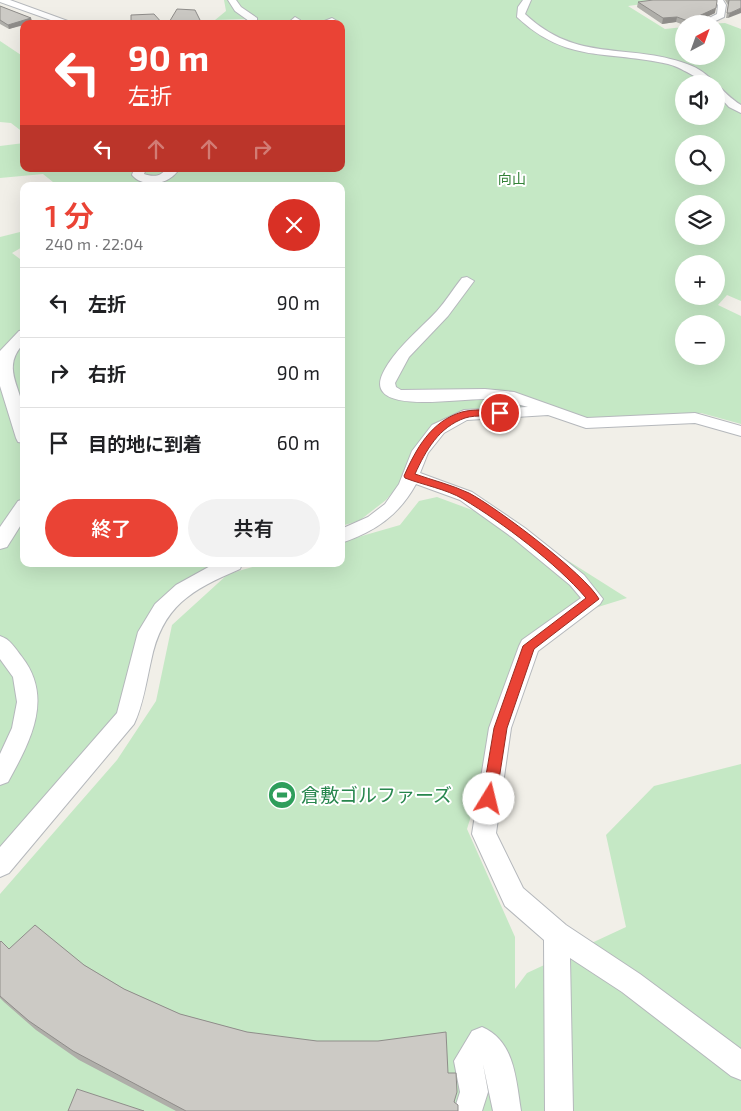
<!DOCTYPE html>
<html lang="ja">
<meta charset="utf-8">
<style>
body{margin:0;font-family:"Exo 2","Noto Sans JP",sans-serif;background:#f2f2f2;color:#202124;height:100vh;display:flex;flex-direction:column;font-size:19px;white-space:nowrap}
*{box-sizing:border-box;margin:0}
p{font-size:16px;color:#757577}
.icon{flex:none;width:28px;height:28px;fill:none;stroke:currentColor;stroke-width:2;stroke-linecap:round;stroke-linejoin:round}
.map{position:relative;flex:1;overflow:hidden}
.details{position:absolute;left:20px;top:182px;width:325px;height:385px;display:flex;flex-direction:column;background:#fff;border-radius:10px;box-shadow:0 5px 20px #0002}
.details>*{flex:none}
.guide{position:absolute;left:20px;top:20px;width:325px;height:152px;border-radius:10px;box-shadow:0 5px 20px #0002;background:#ea4335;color:#fff;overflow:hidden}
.needle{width:32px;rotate:41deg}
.fabs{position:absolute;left:675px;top:15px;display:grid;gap:10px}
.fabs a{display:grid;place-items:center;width:50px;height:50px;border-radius:50%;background:#fff;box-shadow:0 5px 20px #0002;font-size:25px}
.pin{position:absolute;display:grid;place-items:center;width:42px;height:42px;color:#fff;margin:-21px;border:2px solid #fff;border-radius:50%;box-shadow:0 1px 5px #0007}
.me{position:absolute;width:55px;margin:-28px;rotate:9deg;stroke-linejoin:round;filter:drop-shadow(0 0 4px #0008)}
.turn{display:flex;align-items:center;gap:18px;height:105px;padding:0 25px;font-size:22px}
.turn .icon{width:65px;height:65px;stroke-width:2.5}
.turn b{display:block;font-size:35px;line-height:42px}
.lanes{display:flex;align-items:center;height:48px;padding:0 25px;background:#0003;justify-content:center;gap:25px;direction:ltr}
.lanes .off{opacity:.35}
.round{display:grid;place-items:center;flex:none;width:52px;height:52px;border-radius:26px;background:#f2f2f2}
.summary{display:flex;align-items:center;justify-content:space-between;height:85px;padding:0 25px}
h1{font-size:30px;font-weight:600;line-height:38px;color:#ea4335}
.button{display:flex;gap:10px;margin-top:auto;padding:10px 25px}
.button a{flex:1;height:58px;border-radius:30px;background:#ea4335;color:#fff;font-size:20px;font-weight:600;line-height:58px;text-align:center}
.button a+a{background:#f2f2f2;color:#202124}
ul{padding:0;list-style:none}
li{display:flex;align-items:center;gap:15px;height:70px;padding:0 25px;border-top:1px solid #e0e0e0}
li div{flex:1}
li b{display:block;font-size:19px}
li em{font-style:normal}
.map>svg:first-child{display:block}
.green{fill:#c5e8c5;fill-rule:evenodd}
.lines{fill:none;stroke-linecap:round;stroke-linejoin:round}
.minor-casing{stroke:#b5b8bc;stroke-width:2}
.minor{fill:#fff;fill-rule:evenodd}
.wall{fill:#afaea9}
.shaded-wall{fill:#8f8d8a}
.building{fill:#cccac5;stroke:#8f8d8a}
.route{fill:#ea4335;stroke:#982c22}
.labels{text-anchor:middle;stroke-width:4;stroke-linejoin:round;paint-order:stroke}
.far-park-label{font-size:14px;fill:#348238;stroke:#fff}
.near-leisure-label{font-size:19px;fill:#27864d;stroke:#fff;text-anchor:start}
</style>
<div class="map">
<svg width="741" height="1111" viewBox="0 0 741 1111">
<rect width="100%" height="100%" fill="#f1efe8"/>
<g class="green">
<path d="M224,0H656L657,2L628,6L665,29L684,27V56H716V24H708L725,23L741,29V301L727,295L718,305L741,316V424L701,413L587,419L553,406L440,423L420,440L402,481L386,500L359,521L341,526V186H146L144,184L133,186H58L43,174L0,178V146L24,143V169H341V24H242L246,19L215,20L226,11ZM684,84H716V116H684ZM684,144H716V176H684ZM684,204H716V236H684ZM684,264H716V296H684ZM684,324H716V356H684Z"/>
<polygon points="0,41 24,57 24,133 11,123 0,122"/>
<polygon points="20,232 24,235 24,246 12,253 24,262 24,564 219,564 204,570 181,585 113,726 0,854 0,237"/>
<polygon points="437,497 510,524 627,598 553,621 524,641 467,829 515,937 515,989 527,973 626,927 606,835 654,786 741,764 741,1111 0,1111 0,894 117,760 156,701 172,625 228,574 263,564 341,564 341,542 400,525 419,501"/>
</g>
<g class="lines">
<defs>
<g id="minor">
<polygon points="0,0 10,0 76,24 62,24 0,2"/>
<polygon points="228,0 236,0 241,7 257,18 257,24 248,24 249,21 235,11"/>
<path d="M523,0H531L525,14C578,64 627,42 687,64C711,72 721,93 741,105V113L729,107L716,93V84C702,84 685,68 668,64C608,50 567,64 517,17L518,7Z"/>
<polygon points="714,0 723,0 726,5 724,17 709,24 697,24 717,14 718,5"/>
<polygon points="295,17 300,20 296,24 287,24"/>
<polygon points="332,18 337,21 335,23 317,24"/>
<path d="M134,169H146L144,174C152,177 162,177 165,169H177V172C167,185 143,188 132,175Z"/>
<path d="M467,277L474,281L448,316L409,357L395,383L396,387L401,390L485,389L514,392L587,418L695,413L741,426V436L695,423L586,428L548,415L467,420L444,433L428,453L420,473L472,492L525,528L584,575L603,599L600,604L538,651L511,728L496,833L523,888L566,925L640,974L741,1049V1080L731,1076L622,992L570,958L573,1111H545L544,940L505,906L472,834L489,728L519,646L522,640L581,598L570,585L513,538L460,500L416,484C399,515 375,532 341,543V529L368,517L385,504L399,484L412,451L432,425L464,410L528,407C514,403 501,400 487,399C465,398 397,410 383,392C376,384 383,372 388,364C401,344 420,329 437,311C446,301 453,289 462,278Z"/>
<path d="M24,330V343C1,367 20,385 24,412C25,422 24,433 24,443L18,442L16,438L0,386V351L19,331Z"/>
<polygon points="24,499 24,520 7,547 0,549 0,527 18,501"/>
<path d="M214,564H242L240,569C191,590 162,606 151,661C146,683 143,705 134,724L9,873L0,877V847L117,713L138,632L155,604L176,585Z"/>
<path d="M0,636C10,639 15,648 22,657C54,698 30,742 8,782L0,785V754L12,728L17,702L13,677L0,659Z"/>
<path d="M482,1027C515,1041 516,1080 521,1111H493L483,1064L488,1092L482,1111H454L460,1092L454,1061L472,1031Z"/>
</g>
</defs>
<use href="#minor" class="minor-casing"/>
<use href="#minor" class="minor"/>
</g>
<g class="wall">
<polygon points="725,0 741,0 728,18 726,18 728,5"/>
<polygon points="638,2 715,13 692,24 684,24 684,25 676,22 662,24 637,7"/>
<polygon points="0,6 31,18 32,22 24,24 9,29 0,24"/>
<polygon points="0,942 9,949 84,965 124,989 180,1014 247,1032 448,1073 455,1103 458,1111 176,1111 79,1060 36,1030 4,1002 0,998"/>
</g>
<g class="shaded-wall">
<polygon points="716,8 715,13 692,24 687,24 688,21"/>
<polygon points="741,8 741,13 728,18 730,13"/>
<polygon points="677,17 676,22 662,24 663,18"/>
<polygon points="31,18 32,22 24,24 24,25 9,29 8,25"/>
</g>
<g class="building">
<polygon points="653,0 717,0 717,1 716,8 688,21 677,17 663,18 638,2"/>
<polygon points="729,0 741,0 741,8 730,13 727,13"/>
<polygon points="0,6 31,18 8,25 0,20"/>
<polygon points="177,9 195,10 202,24 168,24"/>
<polygon points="154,14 163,24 131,24 131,15"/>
<polygon points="35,925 84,965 124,989 180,1014 247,1032 317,1041 378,1041 446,1032 448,1073 456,1073 457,1092 454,1102 458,1105 458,1111 186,1111 73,1051 29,1021 0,996 0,942 1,941 9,949"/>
<polygon points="77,1089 144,1111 68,1111"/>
</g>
<path class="route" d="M500,410L505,413L504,415C491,418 477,414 465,418C439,427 426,450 415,474C432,480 452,485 469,493C496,507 585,574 599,599L534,649L507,728L496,799L494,803L489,805L484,803L482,799L494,728L523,646L586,598C556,563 503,523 463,499C446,489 423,485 405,478L404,476C416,449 431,421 462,412C473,409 488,410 500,410Z"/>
<defs>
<symbol id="stadium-disc" viewBox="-11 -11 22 22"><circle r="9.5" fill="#2e9e5b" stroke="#fff"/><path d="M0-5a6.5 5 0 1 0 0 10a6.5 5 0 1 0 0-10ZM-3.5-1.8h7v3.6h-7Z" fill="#fff"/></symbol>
</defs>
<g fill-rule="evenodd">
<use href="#stadium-disc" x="266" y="779" width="32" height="32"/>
</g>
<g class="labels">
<g class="far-park-label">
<text x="512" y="184">向山</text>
</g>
<g class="near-leisure-label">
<text x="301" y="802">倉敷ゴルファーズ</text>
</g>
</g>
</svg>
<div class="fabs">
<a><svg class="needle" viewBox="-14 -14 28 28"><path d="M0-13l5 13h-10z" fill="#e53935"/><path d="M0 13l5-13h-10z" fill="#757577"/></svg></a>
<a><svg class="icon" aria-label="sound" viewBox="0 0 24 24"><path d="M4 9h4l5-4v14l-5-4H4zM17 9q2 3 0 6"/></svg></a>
<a><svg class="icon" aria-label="search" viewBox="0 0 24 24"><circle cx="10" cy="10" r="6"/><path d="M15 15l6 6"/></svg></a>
<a><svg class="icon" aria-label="layers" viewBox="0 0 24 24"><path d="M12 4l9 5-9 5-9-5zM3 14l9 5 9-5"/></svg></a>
<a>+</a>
<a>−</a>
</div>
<div class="pin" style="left:500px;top:413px;background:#d93025"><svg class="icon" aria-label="arrive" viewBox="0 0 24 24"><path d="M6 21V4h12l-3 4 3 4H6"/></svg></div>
<svg class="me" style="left:489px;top:799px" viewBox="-20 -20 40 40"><circle r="19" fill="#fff"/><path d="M0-13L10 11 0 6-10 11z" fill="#ea4335"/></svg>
<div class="guide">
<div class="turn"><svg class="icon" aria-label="left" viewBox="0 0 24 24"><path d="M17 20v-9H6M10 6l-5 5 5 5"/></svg><div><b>90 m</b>左折</div></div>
<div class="lanes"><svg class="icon" aria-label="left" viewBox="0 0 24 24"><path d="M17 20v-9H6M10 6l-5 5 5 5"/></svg><svg class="icon off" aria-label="ahead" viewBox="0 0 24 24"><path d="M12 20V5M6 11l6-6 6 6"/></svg><svg class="icon off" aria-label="ahead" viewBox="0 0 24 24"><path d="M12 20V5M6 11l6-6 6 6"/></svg><svg class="icon off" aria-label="right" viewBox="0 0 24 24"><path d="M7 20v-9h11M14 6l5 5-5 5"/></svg></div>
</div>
<section class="details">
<div class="summary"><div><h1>1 分</h1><p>240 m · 22:04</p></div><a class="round" style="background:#d93025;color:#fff"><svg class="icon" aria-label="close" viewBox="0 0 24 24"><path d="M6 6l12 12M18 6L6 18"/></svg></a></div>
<ul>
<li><svg class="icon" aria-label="left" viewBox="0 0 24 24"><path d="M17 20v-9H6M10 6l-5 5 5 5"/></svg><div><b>左折</b></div><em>90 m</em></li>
<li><svg class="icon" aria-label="right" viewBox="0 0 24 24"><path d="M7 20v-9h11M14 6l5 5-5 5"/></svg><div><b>右折</b></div><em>90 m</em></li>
<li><svg class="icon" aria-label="arrive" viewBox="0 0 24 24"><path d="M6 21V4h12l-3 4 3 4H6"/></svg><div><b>目的地に到着</b></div><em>60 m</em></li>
</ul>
<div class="button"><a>終了</a><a>共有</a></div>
</section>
</div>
